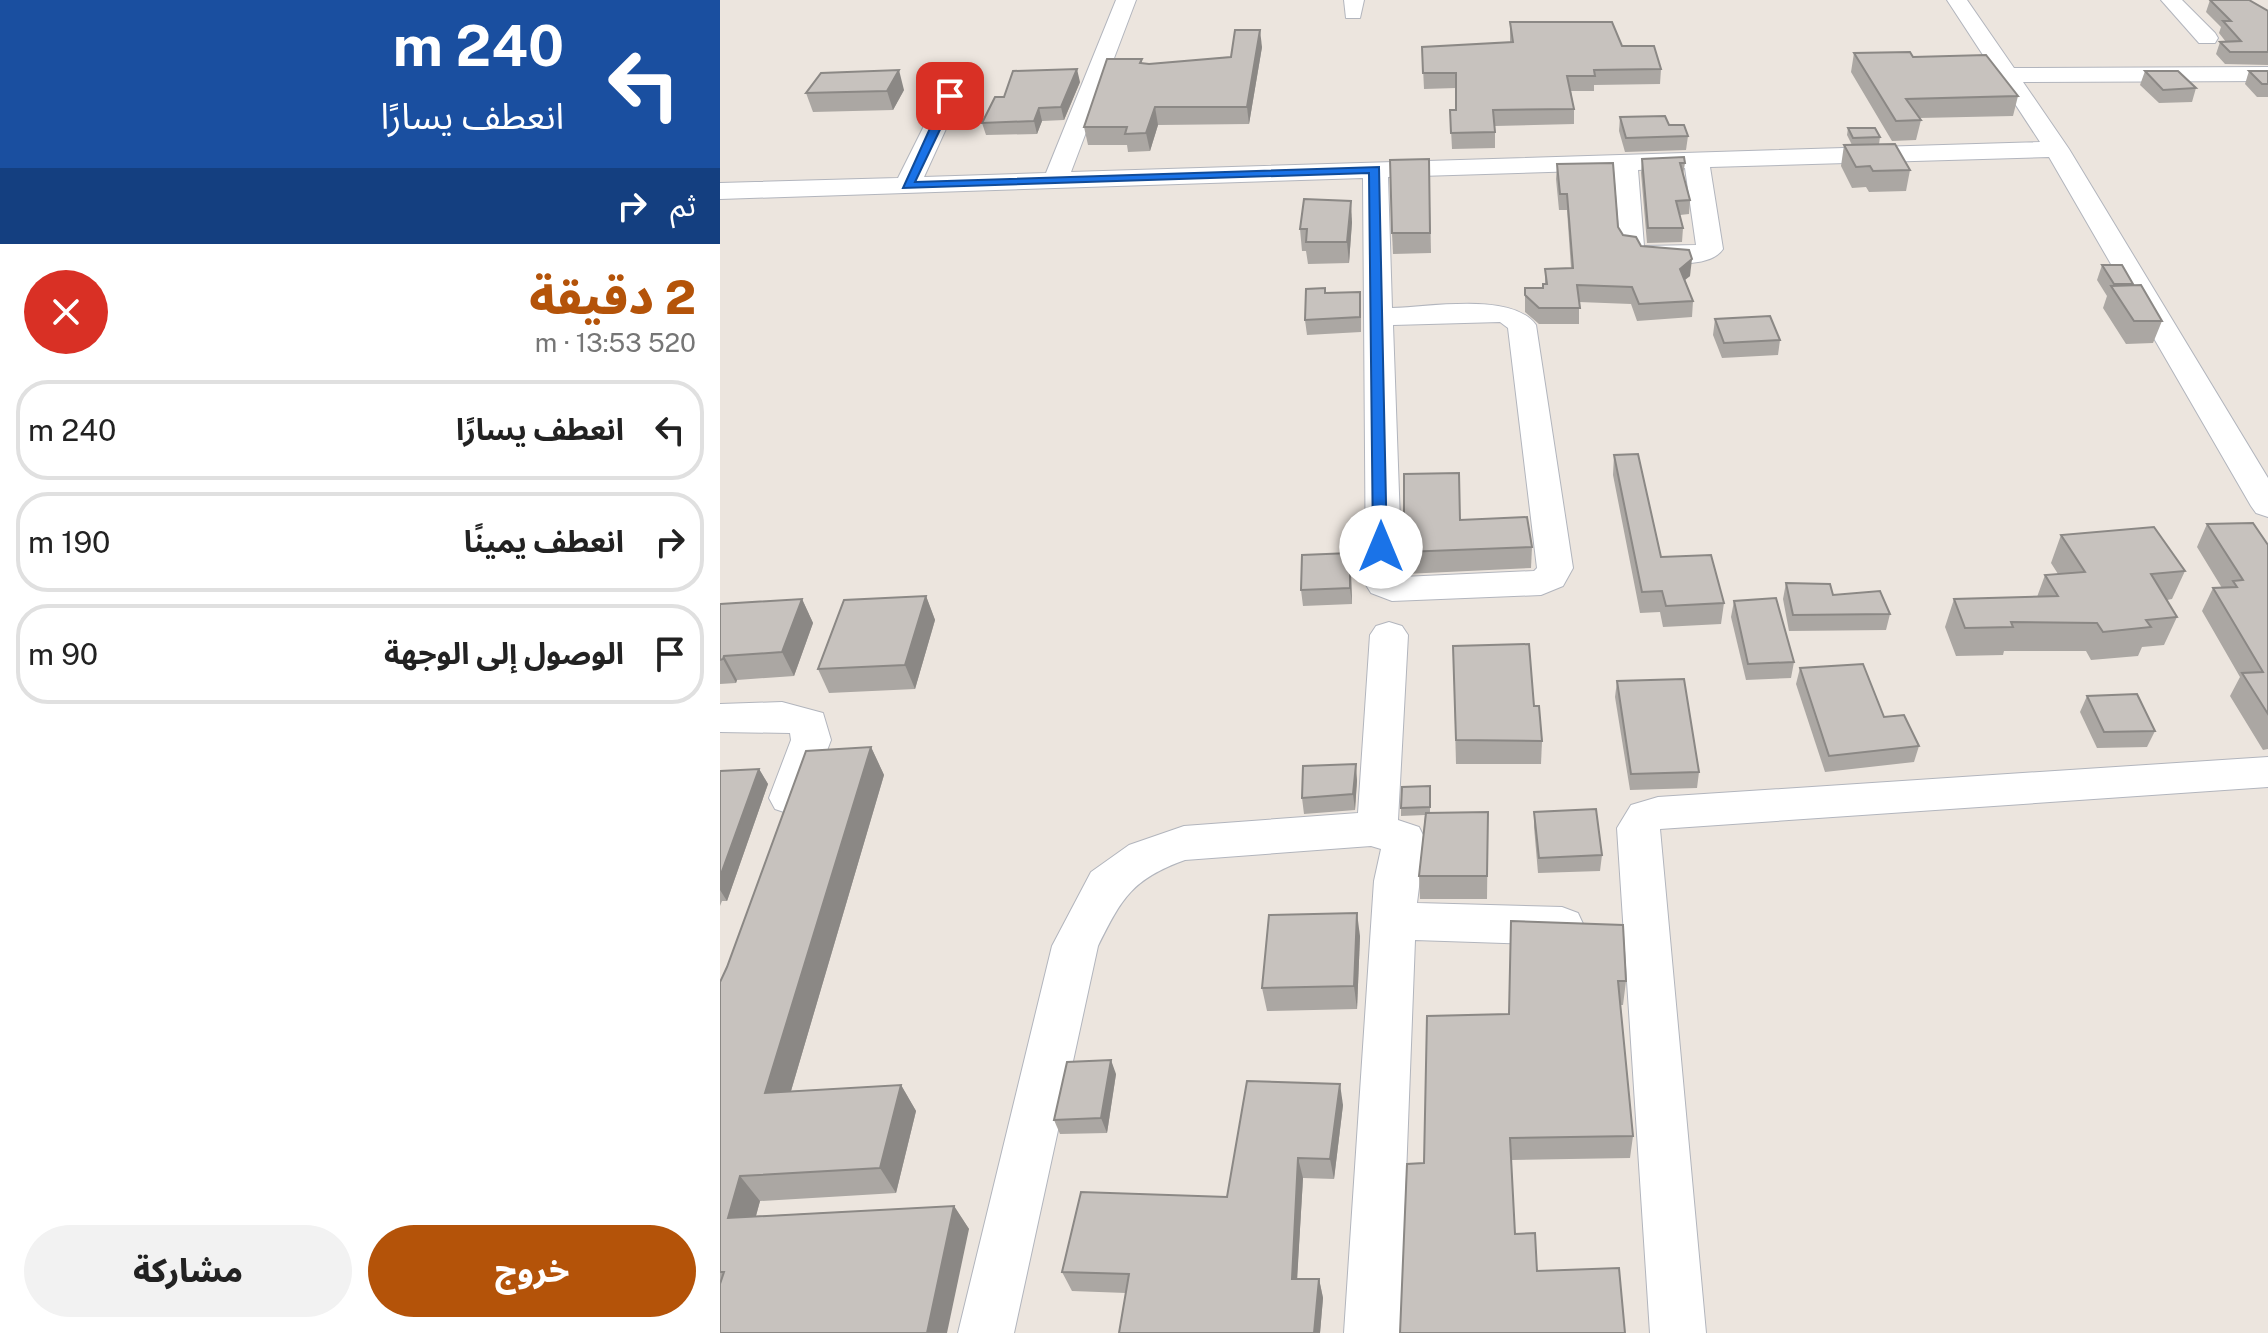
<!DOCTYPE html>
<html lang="ar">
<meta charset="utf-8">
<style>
body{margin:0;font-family:"Public Sans","Noto Sans Arabic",sans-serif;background:#f2f2f2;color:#222;direction:rtl;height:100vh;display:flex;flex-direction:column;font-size:30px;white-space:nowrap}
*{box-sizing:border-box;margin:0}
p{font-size:26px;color:#767676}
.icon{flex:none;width:44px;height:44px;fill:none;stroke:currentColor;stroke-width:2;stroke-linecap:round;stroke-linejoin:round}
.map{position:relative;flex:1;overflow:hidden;direction:ltr}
.sheet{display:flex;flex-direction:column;background:#fff;width:720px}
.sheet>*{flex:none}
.top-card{background:#1a4fa0;color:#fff;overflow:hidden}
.pin{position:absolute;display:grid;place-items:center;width:68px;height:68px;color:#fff;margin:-34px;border-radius:16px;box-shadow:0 4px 12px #0006}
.me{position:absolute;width:88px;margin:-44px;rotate:0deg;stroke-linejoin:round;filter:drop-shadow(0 0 6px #0008)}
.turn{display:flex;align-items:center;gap:28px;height:168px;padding:0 24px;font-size:36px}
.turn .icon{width:104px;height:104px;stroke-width:2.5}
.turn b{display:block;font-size:56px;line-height:68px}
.then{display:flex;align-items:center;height:76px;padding:0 24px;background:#0003;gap:16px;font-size:30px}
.round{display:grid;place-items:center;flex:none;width:84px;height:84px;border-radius:42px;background:#f2f2f2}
.overview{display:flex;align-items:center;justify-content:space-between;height:136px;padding:0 24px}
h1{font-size:48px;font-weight:800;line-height:60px;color:#b45309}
.primary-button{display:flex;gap:16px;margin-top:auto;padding:16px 24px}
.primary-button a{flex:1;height:92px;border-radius:48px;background:#b45309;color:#fff;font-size:32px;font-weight:800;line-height:92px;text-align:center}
.primary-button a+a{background:#f2f2f2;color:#222}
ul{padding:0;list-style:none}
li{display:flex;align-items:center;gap:24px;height:100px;margin:0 16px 12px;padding:0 8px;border:4px solid #e0e0e0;border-radius:32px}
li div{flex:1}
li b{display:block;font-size:30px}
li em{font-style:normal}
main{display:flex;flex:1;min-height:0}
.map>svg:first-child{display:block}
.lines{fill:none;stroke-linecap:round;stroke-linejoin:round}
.minor-casing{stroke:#b2b5bd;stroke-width:2}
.minor{fill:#fff;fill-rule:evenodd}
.wall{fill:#aba7a3}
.shaded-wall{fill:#8b8885}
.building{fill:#c7c2be;stroke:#8b8885;stroke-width:2}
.route{fill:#1a73e8;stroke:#114b97;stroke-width:2}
</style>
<main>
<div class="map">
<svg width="1548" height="1333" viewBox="0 0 1548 1333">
<rect width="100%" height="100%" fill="#ece5de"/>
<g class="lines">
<defs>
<g id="minor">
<path d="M396,0H416L351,172L1320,142L1227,0H1247L1294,68L1548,67V81L1303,82L1349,149L1548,478V517L1536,513L1531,506L1329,157L990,167L1003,249C990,269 942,264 920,259L917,253L919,250L904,249L900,243L894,170L668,177L672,308C710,307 793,292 816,325L853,568L843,586L821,595L672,601L651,593L646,585L643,178L0,199V183L178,178L219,96L230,89L241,96L204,177L326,173ZM965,168L976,245L924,246L918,170ZM780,322L788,328L817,568L814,571L682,577L673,325Z"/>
<polygon points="624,0 644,0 640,18 626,18"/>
<polygon points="1441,0 1462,0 1495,33 1498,38 1495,43 1479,43"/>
<path d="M669,622L682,626L688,635L678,820L699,827L705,839L697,903L842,907L858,913L864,926L858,939L842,945L695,940L680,1333H624L654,881L661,849L651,846L465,860C412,879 402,898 378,946L294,1333H238L332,946L371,872L409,845L464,826L638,813L650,635L656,626Z"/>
<polygon points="62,702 103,713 111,740 85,809 70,814 55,809 49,798 71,740 70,733 0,732 0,704"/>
<polygon points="1548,757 1548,787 940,829 986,1333 930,1333 897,828 911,805 938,797"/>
</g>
</defs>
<use href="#minor" class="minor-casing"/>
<use href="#minor" class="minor"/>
</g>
<g class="wall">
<polygon points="1490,0 1548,11 1548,65 1505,64 1496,54 1500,42 1506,42 1499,33 1501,27 1486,12"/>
<polygon points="790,22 902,46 941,69 940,84 874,85 874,91 851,91 854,109 854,124 775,126 775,148 732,149 730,110 736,110 736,88 704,89 702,47 790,42"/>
<polygon points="542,47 529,124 438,125 430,151 408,152 407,145 368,145 364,127 422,59 422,64 429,64 511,57"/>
<polygon points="1134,53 1193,57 1298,96 1293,116 1199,118 1201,120 1196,140 1172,141 1131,72"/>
<polygon points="1425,71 1476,88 1472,102 1439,103 1420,85"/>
<polygon points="1529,71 1548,71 1548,97 1537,97 1525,84"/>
<polygon points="360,82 344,120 322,121 317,134 266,135 262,123 284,97"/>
<polygon points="184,90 173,110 93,112 86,93"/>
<polygon points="900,117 949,125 968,136 966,150 905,152 899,131"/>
<polygon points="1128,128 1160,137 1159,144 1132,145 1127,135"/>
<polygon points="1124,145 1190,170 1186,191 1149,192 1146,187 1132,188 1121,166"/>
<polygon points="709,159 711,253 673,254 672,233"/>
<polygon points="922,159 965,163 963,175 970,200 969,214 960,215 963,228 962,242 927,243 921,173"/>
<polygon points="837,164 898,227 903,235 970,276 965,280 973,301 972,317 917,321 911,304 859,302 859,324 819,324 805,312 805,288 823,288 825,284 825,269 851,268 847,210 839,210 836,179"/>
<polygon points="632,222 629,263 588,264 586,251 582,251 580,229"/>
<polygon points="1382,265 1413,284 1412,285 1442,321 1433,343 1406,344 1383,308 1387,296 1377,280"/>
<polygon points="605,293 641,307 641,332 587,335 585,320"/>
<polygon points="995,319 1060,340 1058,355 1002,358 993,335"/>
<polygon points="894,455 941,557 1004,603 1001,624 943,627 940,612 920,613 893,475"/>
<polygon points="740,520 812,547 811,568 685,574 684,552"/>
<polygon points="1487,524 1548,545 1548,749 1543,750 1510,696 1520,677 1482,611 1493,588 1502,588 1477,547"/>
<polygon points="1341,535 1465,571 1452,599 1447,600 1457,617 1444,645 1422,647 1418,656 1371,660 1366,651 1284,651 1283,655 1236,656 1225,627 1234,599 1317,597 1325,575 1338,574 1331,563"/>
<polygon points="630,553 632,604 583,606 581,590"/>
<polygon points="1066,583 1113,595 1170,614 1166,630 1069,631 1063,599"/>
<polygon points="206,596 215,620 195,689 109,693 98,669"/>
<polygon points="82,599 93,623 74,676 17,680 16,683 0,684 0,604"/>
<polygon points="1014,601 1074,662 1071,678 1026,680 1011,617"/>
<polygon points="733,646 814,706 822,741 821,764 736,764"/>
<polygon points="1080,668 1164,717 1199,746 1194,762 1105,772 1076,684"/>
<polygon points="897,681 979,772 977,788 910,790 895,697"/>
<polygon points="1367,696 1435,731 1427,747 1377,748 1360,712"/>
<polygon points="151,747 164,775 71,1091 181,1085 196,1111 176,1193 40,1201 36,1216 234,1206 249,1229 0,1333 0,982 7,967"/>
<polygon points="39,769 48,784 7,901 2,901 0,906 0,771"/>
<polygon points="637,780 635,810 584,814 582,798"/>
<polygon points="710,786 710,813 768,812 767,899 700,899 699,876 705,815 681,816 681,808"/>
<polygon points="814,812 882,855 880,871 818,873 814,827"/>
<polygon points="903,925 906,981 903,1005 900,1005 913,1136 910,1158 791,1160 680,1333 704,1163 789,1014"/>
<polygon points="640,936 637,1009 547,1011 542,988"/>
<polygon points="396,1074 387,1133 340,1134 334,1120"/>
<polygon points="623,1105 614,1179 583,1178 577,1279 599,1279 603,1298 600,1333 399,1333 406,1293 352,1291 342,1272 507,1197"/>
</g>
<g class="shaded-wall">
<polygon points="540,30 542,47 529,124 527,107"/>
<polygon points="357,69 360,82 344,120 341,107"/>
<polygon points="179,70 184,90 173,110 167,91"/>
<polygon points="435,107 438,125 430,151 426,133"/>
<polygon points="319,108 322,121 317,134 314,121"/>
<polygon points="631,201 632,222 629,263 627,242"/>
<polygon points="972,259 970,276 958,285 960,269"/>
<polygon points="630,553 631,569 632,604 630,588"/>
<polygon points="206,596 215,620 195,689 185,665"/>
<polygon points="82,599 93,623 74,676 62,652"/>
<polygon points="4,656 17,680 16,683 3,659"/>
<polygon points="151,747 164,775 63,1118 45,1093"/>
<polygon points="636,764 637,780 635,810 633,794"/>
<polygon points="39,769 48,784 7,901 0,890 0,877"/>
<polygon points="637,913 640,936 637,1009 634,986"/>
<polygon points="391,1060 396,1074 387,1133 381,1118"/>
<polygon points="620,1084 623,1105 614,1179 610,1159"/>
<polygon points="181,1085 196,1111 176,1193 160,1168"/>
<polygon points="578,1158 583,1178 576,1298 572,1279"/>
<polygon points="20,1176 40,1201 29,1241 8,1218"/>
<polygon points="234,1206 249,1229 227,1333 207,1333"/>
<polygon points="599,1279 603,1298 600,1333 594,1333"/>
</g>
<g class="building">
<polygon points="1490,0 1529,0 1548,11 1548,52 1510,52 1500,42 1521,41 1503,21 1511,21"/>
<polygon points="790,22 892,22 902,46 934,46 941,69 874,70 875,76 847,76 854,109 773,110 775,132 731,133 730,110 736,110 736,73 703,73 702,47 793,42"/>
<polygon points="515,30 540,30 527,107 435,107 426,133 405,134 407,127 364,127 387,59 422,59 420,63 429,64 511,57"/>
<polygon points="1190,52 1193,57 1266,55 1298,96 1186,99 1201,120 1176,121 1134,53"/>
<polygon points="357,69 341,107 319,108 314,121 262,123 275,97 284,97 293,71"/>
<polygon points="179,70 167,91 86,93 101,73"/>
<polygon points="1425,71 1458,71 1476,88 1443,90"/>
<polygon points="1529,71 1548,71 1548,84 1542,84"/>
<polygon points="945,116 949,125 964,125 968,136 906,138 900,117"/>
<polygon points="1128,128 1155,128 1160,137 1133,138"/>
<polygon points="1175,144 1190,170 1153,171 1150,166 1136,167 1124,145"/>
<polygon points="964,157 965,163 960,163 970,200 956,201 963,228 928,228 922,159"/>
<polygon points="709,159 710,233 672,233 670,160"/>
<polygon points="893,163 898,227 903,235 916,237 921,246 969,250 972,259 960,269 973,301 919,304 912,287 857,285 860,308 819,308 805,295 805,288 823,288 823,284 827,284 825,269 853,268 847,194 840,194 837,164"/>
<polygon points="584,199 631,201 627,242 586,242 587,229 580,229"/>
<polygon points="1382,265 1402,265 1413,284 1394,284"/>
<polygon points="1421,285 1442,321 1414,321 1391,286"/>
<polygon points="605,288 605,293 640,292 640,317 585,320 586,289"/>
<polygon points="1050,316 1060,340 1004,343 995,319"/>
<polygon points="918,454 941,557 991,555 1004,603 946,606 942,591 922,592 894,455"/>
<polygon points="739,473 740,520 807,517 812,547 684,552 684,474"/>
<polygon points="1533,523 1548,545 1548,714 1522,673 1543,672 1493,588 1517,587 1513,581 1523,580 1487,524"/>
<polygon points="1434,527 1465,571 1431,574 1457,617 1426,620 1431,627 1383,632 1377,623 1291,622 1293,627 1245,628 1234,599 1338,596 1325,575 1365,572 1341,535"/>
<polygon points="630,553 630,588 581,590 582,555"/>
<polygon points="1066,583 1110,584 1113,595 1160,591 1170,614 1073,615"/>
<polygon points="206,596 185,665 98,669 124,600"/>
<polygon points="1056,598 1074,662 1028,664 1014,601"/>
<polygon points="82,599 62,652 4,656 3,659 0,660 0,604"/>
<polygon points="809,644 814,706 819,706 822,741 736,740 733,646"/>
<polygon points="1143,664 1164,717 1184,715 1199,746 1109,756 1080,668"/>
<polygon points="964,679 979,772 911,774 897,681"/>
<polygon points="1417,694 1435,731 1384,732 1367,696"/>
<polygon points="151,747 45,1093 181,1085 160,1168 20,1176 8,1218 234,1206 207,1333 0,1333 0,1284 4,1272 0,1272 0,982 7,967 86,751"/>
<polygon points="636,764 633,794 582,798 583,766"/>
<polygon points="39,769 0,877 0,771"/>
<polygon points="710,786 710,807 681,808 682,787"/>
<polygon points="876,809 882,855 819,858 814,812"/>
<polygon points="768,812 767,876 699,876 706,813"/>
<polygon points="637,913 634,986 542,988 549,915"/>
<polygon points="791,921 903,925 906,981 898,981 913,1136 790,1138 795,1234 815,1233 817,1271 899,1268 905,1333 680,1333 687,1164 704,1163 707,1016 789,1014"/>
<polygon points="391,1060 381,1118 334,1120 347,1062"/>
<polygon points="527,1081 620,1084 610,1159 578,1158 572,1279 599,1279 594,1333 399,1333 409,1274 342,1272 361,1192 507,1197"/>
</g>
<polygon class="route" points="226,93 236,96 195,182 659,167 667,551 661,553 653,547 649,173 183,188"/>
</svg>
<div class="pin" style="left:230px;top:96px;background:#d93025"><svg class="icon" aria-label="arrive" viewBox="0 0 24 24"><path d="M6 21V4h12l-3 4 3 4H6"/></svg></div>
<svg class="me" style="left:661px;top:547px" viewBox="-20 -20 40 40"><circle r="19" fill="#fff"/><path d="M0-13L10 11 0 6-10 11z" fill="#1a73e8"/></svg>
</div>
<section class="sheet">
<div class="top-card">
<div class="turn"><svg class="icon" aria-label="left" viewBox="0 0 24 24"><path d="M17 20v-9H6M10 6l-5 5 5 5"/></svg><div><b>240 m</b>انعطف يسارًا</div></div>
<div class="then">ثم<svg class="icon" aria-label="right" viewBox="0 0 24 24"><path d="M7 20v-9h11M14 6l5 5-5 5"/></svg></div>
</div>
<div class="overview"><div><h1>2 دقيقة</h1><p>520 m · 13:53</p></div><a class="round" style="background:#d93025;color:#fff"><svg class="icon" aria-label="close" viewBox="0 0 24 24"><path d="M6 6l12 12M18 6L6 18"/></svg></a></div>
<ul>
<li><svg class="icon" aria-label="left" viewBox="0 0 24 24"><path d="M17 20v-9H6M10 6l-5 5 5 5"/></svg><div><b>انعطف يسارًا</b></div><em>240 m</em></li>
<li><svg class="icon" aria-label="right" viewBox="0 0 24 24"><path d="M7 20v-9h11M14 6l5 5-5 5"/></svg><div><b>انعطف يمينًا</b></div><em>190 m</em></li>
<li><svg class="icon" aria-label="arrive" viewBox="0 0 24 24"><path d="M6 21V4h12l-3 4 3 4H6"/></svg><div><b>الوصول إلى الوجهة</b></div><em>90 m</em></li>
</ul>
<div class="primary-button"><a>خروج</a><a>مشاركة</a></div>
</section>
</main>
